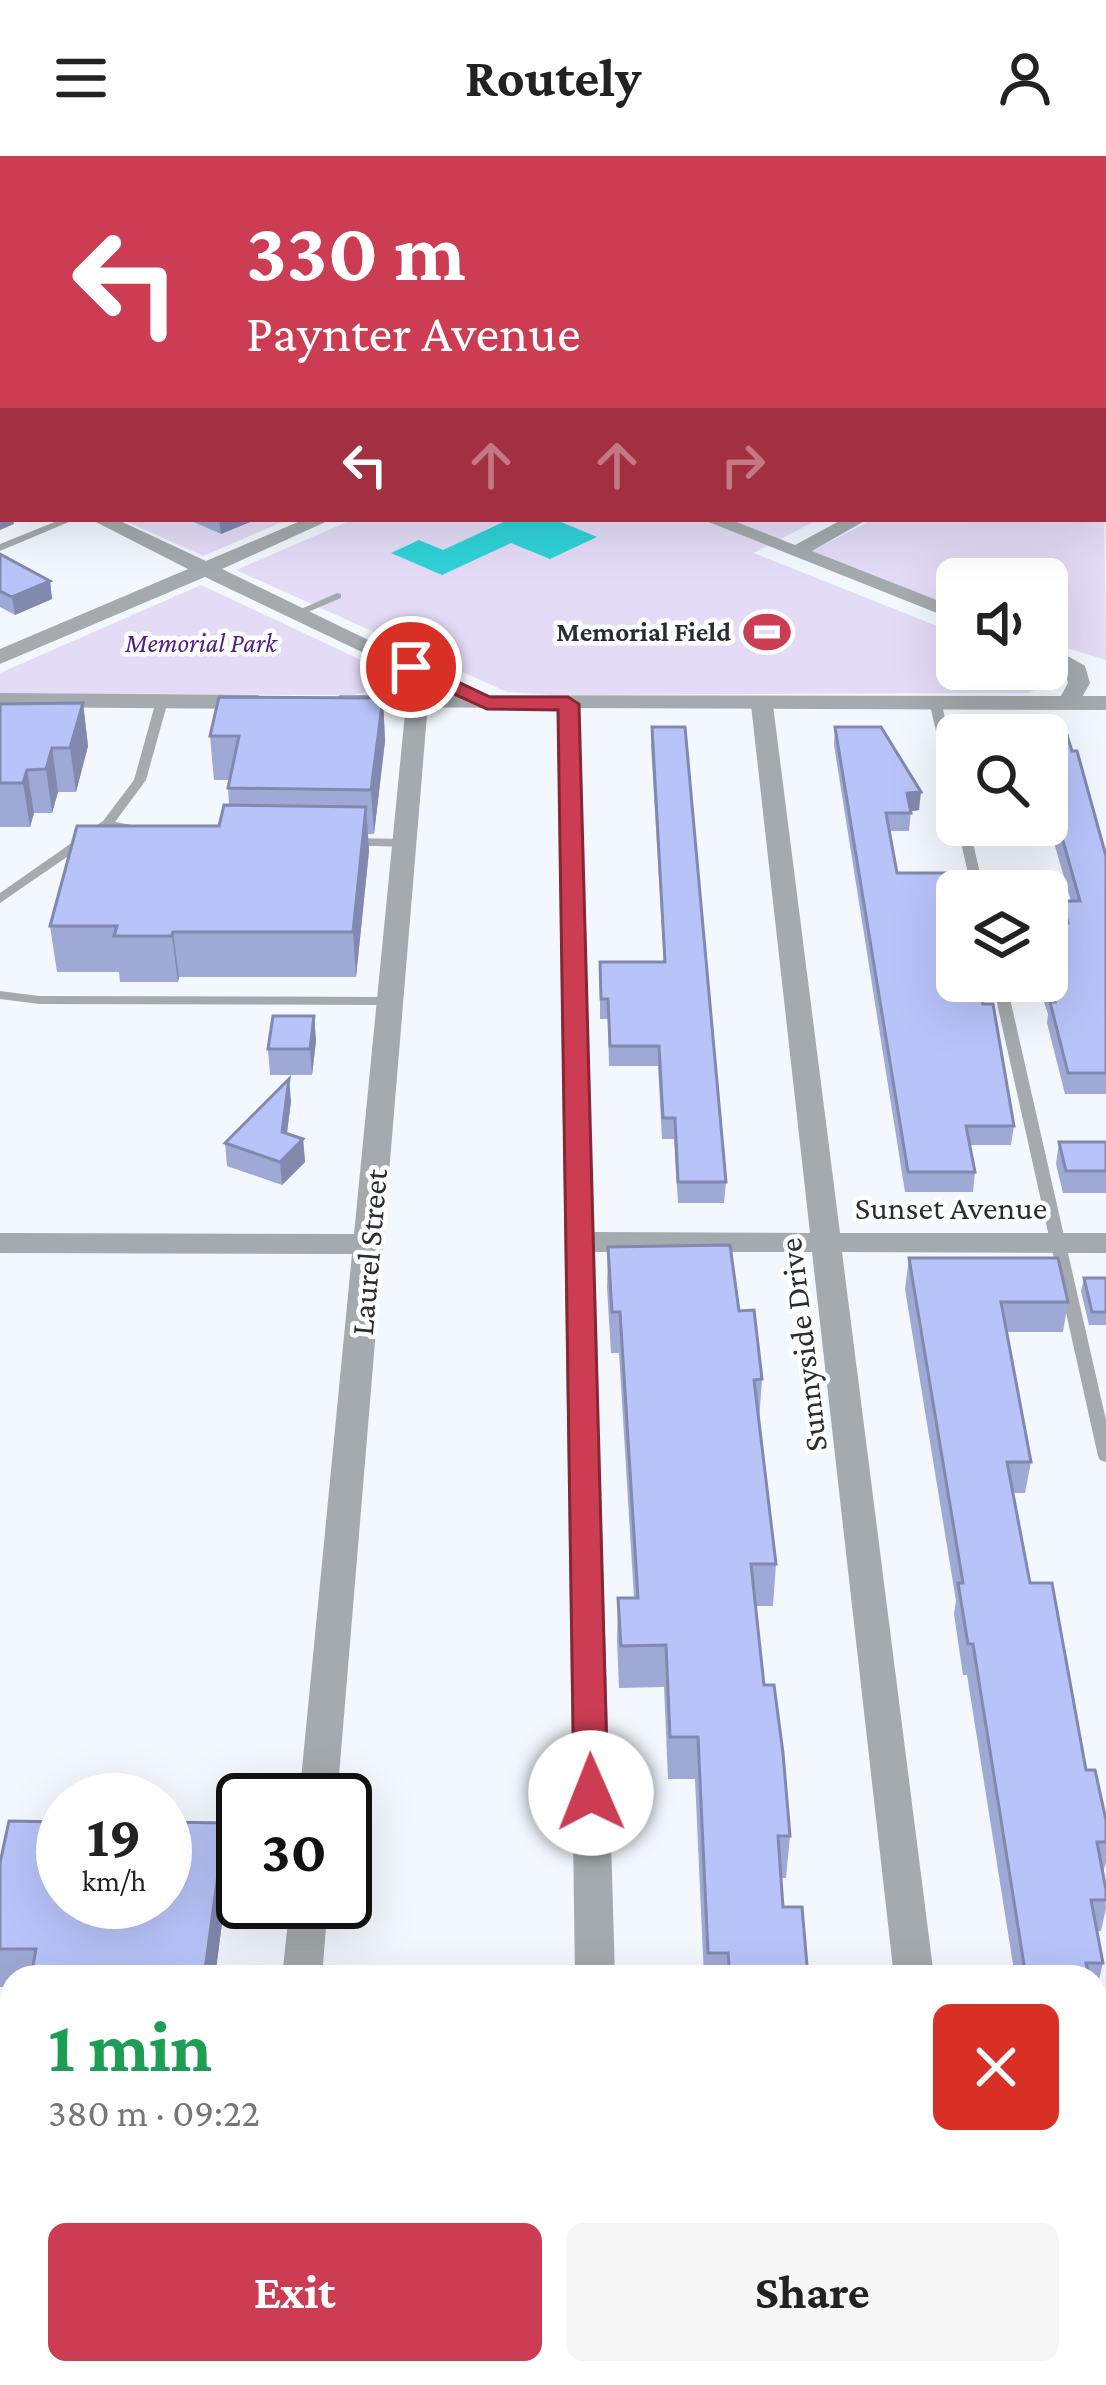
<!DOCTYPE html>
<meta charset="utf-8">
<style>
body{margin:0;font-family:"Crimson Pro",serif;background:#f6f6f6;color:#222;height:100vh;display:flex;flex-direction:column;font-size:45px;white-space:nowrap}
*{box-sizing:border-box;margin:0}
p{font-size:39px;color:#767676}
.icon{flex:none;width:66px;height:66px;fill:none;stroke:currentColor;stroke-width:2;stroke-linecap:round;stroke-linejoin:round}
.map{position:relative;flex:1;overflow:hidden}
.details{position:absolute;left:0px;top:1809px;width:1107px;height:420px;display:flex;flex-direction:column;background:#fff;border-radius:36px 36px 0 0;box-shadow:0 12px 48px #0002}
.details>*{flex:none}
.hud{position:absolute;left:0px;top:0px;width:1107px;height:366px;box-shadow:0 12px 48px #0002;background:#cc3c52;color:#fff;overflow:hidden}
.fabs{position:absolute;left:936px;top:402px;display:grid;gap:24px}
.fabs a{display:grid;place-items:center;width:132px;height:132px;border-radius:18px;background:#fff;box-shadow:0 12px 48px #0002;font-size:60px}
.speed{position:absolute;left:36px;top:1617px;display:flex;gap:24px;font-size:60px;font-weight:700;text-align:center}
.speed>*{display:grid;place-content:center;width:156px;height:156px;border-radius:50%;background:#fff;box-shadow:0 12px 48px #0002;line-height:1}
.speed small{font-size:30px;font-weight:400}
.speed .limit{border:6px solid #111;border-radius:18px;background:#fff;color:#111}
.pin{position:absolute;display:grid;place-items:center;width:102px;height:102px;color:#fff;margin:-51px;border:6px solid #fff;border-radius:50%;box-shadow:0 3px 12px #0007}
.me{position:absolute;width:132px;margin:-66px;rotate:359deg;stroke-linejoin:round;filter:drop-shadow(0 0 9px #0008)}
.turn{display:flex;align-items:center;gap:42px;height:252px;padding:0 48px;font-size:54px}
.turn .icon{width:156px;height:156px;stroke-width:2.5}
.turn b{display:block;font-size:84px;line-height:102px}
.lanes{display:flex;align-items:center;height:114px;padding:0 48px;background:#0003;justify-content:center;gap:60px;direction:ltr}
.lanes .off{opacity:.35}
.round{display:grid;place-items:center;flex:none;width:126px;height:126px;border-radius:18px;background:#f6f6f6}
.overview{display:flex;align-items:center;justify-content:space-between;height:204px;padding:0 48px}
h1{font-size:72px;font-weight:700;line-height:90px;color:#1e9e55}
.primary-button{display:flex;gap:24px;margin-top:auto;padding:24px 48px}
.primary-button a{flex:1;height:138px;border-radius:18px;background:#cc3c52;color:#fff;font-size:48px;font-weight:700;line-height:138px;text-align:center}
.primary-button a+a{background:#f6f6f6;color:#222}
header{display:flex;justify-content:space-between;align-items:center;height:156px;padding:0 48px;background:#fff;font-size:54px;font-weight:700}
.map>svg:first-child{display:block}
.green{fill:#e4dcf7}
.water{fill:#2fd3d8}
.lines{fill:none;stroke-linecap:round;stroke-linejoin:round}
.service{fill:#a4aaad;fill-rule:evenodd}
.minor{fill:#a4aaad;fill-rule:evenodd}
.tertiary{fill:#a4aaad;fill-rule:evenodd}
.wall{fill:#9ea9d6}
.shaded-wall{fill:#8189ae}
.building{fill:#b8c4f9;stroke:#8189ae;stroke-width:3}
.route{fill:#cc3c52;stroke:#852735;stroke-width:3}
.labels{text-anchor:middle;stroke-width:9;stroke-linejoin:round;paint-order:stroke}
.far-poi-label{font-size:27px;font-weight:bold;fill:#2a2d31;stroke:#fff;text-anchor:end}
.far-park-label{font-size:27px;font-style:italic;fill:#4e2083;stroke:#fff}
.street-label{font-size:33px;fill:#2a2d31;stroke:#fff}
</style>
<header><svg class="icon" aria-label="menu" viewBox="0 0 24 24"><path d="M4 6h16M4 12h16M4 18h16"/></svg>Routely<svg class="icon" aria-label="person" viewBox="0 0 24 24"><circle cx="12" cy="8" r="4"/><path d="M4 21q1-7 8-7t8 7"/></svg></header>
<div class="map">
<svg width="1106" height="2229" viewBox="0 0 1106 2229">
<rect width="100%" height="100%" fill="#f2f8fe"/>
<g class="green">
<polygon points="1104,331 1106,504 1047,486 1047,423 957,423 957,452 812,395 874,363 1104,363"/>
<polygon points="121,363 289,363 203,400"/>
<polygon points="354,363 819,363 754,397 957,478 957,513 1043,513 1052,527 1027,537 552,539 507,536 236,414"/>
<polygon points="201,429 378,512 385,522 375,534 353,539 0,538 0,517"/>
</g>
<polygon class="water" points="510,363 554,363 597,381 550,403 511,387 442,419 391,397 419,384 443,394"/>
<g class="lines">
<g class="service">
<rect x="0" y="64" width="3" height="5"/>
<polygon points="62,363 76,363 0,395 0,388"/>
<polygon points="337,437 341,438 341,442 301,459 292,457"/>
<polygon points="162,542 168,545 146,624 115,666 143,671 143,677 109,672 0,747 0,737 103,665 134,624 156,545"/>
<polygon points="936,546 942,549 957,616 957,645 951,641 930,549"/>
<polygon points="957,669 969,669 984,735 972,735"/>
<polygon points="348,682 405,683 411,687 405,691 344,689 342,686"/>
<polygon points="992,825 1006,825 1106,1264 1106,1306 1100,1304 1098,1300"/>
<polygon points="0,835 39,840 391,841 398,845 391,849 39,848 0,843"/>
</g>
<g class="minor">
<polygon points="223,0 244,0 246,3 225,3"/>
<polygon points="0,83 3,84 3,94 0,93"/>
<polygon points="3,285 3,297 0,298 0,286"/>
<polygon points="0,310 3,311 3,323 0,322"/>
<polygon points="90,363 116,363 206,405 305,363 332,363 222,413 498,547 495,552 479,552 205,421 0,508 0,493 188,413"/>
<polygon points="701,363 729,363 795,389 843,363 868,363 812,395 957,452 957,465"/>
<polygon points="1047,488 1085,510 1090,527 1076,552 1060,552 1057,547 1068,527 1064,513 1047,503"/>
<polygon points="417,540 428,547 337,1644 299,1644 352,1098 0,1097 0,1077 354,1078 406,547"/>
<polygon points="568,541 579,548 594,1076 810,1077 751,549 762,542 773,549 840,1077 1106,1077 1106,1097 842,1096 934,1821 894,1821 812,1096 594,1096 615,1821 575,1821 557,548"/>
<polygon points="290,1746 328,1746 322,1821 282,1821"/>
<rect x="1095" y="2071" width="11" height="40"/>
<polygon points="244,2217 288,2217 288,2229 242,2229"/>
</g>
<g class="tertiary">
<polygon points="679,0 703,0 705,3 681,3"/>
<rect x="1104" y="117" width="2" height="10"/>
<polygon points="0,537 258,539 270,546 258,553 0,551"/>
<polygon points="340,539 1106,540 1106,554 331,551 328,546"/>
</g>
</g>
<g class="wall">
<polygon points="753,0 910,0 902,3 764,3"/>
<polygon points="187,363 257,363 221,378"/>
<polygon points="0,398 50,425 52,443 15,459 0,451"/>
<polygon points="383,542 385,585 374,678 368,678 369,695 356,821 179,821 178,826 120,826 119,816 57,816 50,770 219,670 229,649 228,632 229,624 214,624 210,580"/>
<polygon points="83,547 88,590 76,636 58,636 52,657 34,657 30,671 0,671 0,548"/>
<polygon points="974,569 1064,570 1072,595 1077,595 1106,700 1106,938 1065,938 1047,867 1048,858 1037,825 1047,825 1047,767 1059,767 1062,745 1071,745 1052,680 994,680 991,669 1047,669 1047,579 973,579"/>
<polygon points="652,571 726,1026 724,1047 678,1047 674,983 662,983 658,910 609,910 608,863 600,863 600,806 664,806 651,590"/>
<polygon points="835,571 919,654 911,655 909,675 889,675 897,717 957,735 1014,970 1011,989 970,989 975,1016 973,1036 905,1036 834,589"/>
<polygon points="314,860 316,885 312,919 270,919 268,893"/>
<polygon points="291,945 287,978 303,983 305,1006 282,1029 227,1010 225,987"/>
<polygon points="1059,986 1106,986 1106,1037 1063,1037 1056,1008"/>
<polygon points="608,1091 739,1155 762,1223 759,1265 776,1408 773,1450 755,1450 764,1529 790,1680 786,1722 781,1722 783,1751 808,1821 704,1821 695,1623 668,1623 664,1531 619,1532 617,1484 618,1442 634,1442 619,1197 611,1197 607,1132"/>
<polygon points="909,1102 1068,1146 1063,1176 1007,1176 1031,1306 1025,1337 1013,1337 1030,1427 1086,1614 1106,1664 1106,1706 1103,1717 1106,1752 1101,1775 1097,1775 1103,1807 1096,1837 1095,1821 1015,1821 967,1519 963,1519 954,1458 956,1445 905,1133"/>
<polygon points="1084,1122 1106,1122 1106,1169 1089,1169 1081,1135"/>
<polygon points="230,1705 215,1821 12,1821 12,1831 0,1831 0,1707"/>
<polygon points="1095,1855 1103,1898 1106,1898 1106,1987 1095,1987"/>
</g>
<g class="shaded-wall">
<polygon points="868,0 910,0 902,3 860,3"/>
<polygon points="3,238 3,258 0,259 0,239"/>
<polygon points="3,354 3,363 13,363 14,368 0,374 0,356"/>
<polygon points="219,363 257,363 221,378"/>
<polygon points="50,425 52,443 15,459 12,441"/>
<polygon points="383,542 385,585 374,678 371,634"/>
<polygon points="83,547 88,590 76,636 70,592"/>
<polygon points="52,592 58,636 52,657 46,613"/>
<polygon points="27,614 34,657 30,671 23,627"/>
<polygon points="921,636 919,654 905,656 907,637"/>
<polygon points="366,651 369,695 356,821 353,776"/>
<polygon points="173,776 179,821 178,826 172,780"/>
<polygon points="314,860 316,885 312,919 310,893"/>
<polygon points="289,923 291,945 284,999 282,976"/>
<polygon points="303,983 305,1006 282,1029 280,1006"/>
<polygon points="225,1667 230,1705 215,1821 204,1821"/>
</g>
<g class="building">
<polygon points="0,0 225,0 234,3 3,3 3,48 0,43"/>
<polygon points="417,0 650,0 650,3 408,3"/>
<polygon points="814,0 868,0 860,3 825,3"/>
<polygon points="3,123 3,185 0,186 0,124"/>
<polygon points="3,197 3,238 0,239 0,198"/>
<polygon points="1104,265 1106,266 1106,290 1104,291"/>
<polygon points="0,398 50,425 12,441 0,435"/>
<polygon points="219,541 383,542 371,634 228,632 239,580 210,580"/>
<polygon points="83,547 70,592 52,592 46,613 27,614 23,627 0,627 0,548"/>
<polygon points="974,569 1064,570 1072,595 1077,595 1106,700 1106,917 1068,917 1050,846 1055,846 1047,823 1047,767 1068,767 1062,745 1080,745 1056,660 1047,660 1047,579 976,579"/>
<polygon points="652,571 685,571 726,1026 678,1026 675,962 663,962 659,890 610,890 608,843 601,843 600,806 665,806"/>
<polygon points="835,571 881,571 921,636 907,637 911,657 886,657 897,717 954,717 958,735 957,825 978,825 983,848 993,848 1014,970 966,970 975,1016 908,1016"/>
<polygon points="224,649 366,651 353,776 173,776 172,780 114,780 117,770 50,770 77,670 219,670"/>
<polygon points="273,860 314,860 310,893 268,893"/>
<polygon points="289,923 282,976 303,983 280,1006 225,987"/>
<polygon points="1059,986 1106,986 1106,1015 1066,1015"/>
<polygon points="730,1089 739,1155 754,1154 762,1223 754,1224 776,1408 751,1408 764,1529 774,1529 783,1597 790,1680 778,1680 783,1751 802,1751 808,1821 730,1821 728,1797 708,1797 698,1581 670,1581 666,1489 621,1490 618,1442 638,1442 620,1156 612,1156 608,1091"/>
<polygon points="909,1102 1058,1102 1068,1146 1001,1146 1031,1306 1007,1306 1030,1427 1052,1427 1086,1614 1095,1614 1106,1664 1106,1686 1097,1686 1106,1734 1106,1744 1091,1744 1103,1807 1086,1807 1089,1821 1026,1821 973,1488 968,1488 958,1427 963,1427"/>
<polygon points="1084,1122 1106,1122 1106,1156 1092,1156"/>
<polygon points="9,1665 63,1666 63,1746 165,1746 165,1666 225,1667 204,1821 31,1821 36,1793 0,1793 0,1707"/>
<polygon points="1095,1856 1103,1898 1106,1898 1106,1957 1095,1957"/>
</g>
<polygon class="route" points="404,507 418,507 490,541 568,541 579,548 608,1637 603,1647 591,1651 579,1647 574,1637 558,554 487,553 404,515"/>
<defs>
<symbol id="stadium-bare" viewBox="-9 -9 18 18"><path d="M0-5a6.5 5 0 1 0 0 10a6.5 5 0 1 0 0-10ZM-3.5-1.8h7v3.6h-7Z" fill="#cc3c52" stroke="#fff" stroke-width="2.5" paint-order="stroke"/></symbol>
</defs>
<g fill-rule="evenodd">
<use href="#stadium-bare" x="734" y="443" width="66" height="66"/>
</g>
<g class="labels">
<g class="far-poi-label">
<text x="731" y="485">Memorial Field</text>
</g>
<g class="far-park-label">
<text x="201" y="496">Memorial Park</text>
</g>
<g class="street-label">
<text x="951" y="1063">Sunset Avenue</text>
<text transform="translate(368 1096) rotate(-85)" y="12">Laurel Street</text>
<text transform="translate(802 1189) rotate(-97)" y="12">Sunnyside Drive</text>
</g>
</g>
</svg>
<div class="fabs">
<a><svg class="icon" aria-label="sound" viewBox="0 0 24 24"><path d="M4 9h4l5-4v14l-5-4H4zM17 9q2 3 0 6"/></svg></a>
<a><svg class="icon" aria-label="search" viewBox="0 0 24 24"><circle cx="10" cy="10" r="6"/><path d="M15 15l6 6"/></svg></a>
<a><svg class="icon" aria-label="layers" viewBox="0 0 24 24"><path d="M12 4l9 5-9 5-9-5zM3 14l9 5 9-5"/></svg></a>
</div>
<div class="speed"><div>19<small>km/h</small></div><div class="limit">30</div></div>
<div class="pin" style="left:411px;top:511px;background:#d93025"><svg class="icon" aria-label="arrive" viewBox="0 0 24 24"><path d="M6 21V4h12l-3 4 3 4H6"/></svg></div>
<svg class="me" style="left:591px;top:1637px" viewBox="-20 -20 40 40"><circle r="19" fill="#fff"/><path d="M0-13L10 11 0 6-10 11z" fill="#cc3c52"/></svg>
<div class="hud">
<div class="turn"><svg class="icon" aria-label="left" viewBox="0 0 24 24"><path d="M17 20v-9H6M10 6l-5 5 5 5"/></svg><div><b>330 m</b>Paynter Avenue</div></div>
<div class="lanes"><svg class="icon" aria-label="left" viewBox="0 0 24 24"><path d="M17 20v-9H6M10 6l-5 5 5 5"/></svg><svg class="icon off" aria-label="ahead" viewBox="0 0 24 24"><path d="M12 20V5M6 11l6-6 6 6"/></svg><svg class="icon off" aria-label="ahead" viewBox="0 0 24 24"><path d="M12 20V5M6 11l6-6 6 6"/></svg><svg class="icon off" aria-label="right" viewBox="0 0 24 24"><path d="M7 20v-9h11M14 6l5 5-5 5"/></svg></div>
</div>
<section class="details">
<div class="overview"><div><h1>1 min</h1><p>380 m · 09:22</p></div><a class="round" style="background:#d93025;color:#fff"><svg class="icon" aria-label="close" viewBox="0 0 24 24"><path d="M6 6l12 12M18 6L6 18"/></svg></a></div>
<div class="primary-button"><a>Exit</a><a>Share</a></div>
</section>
</div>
